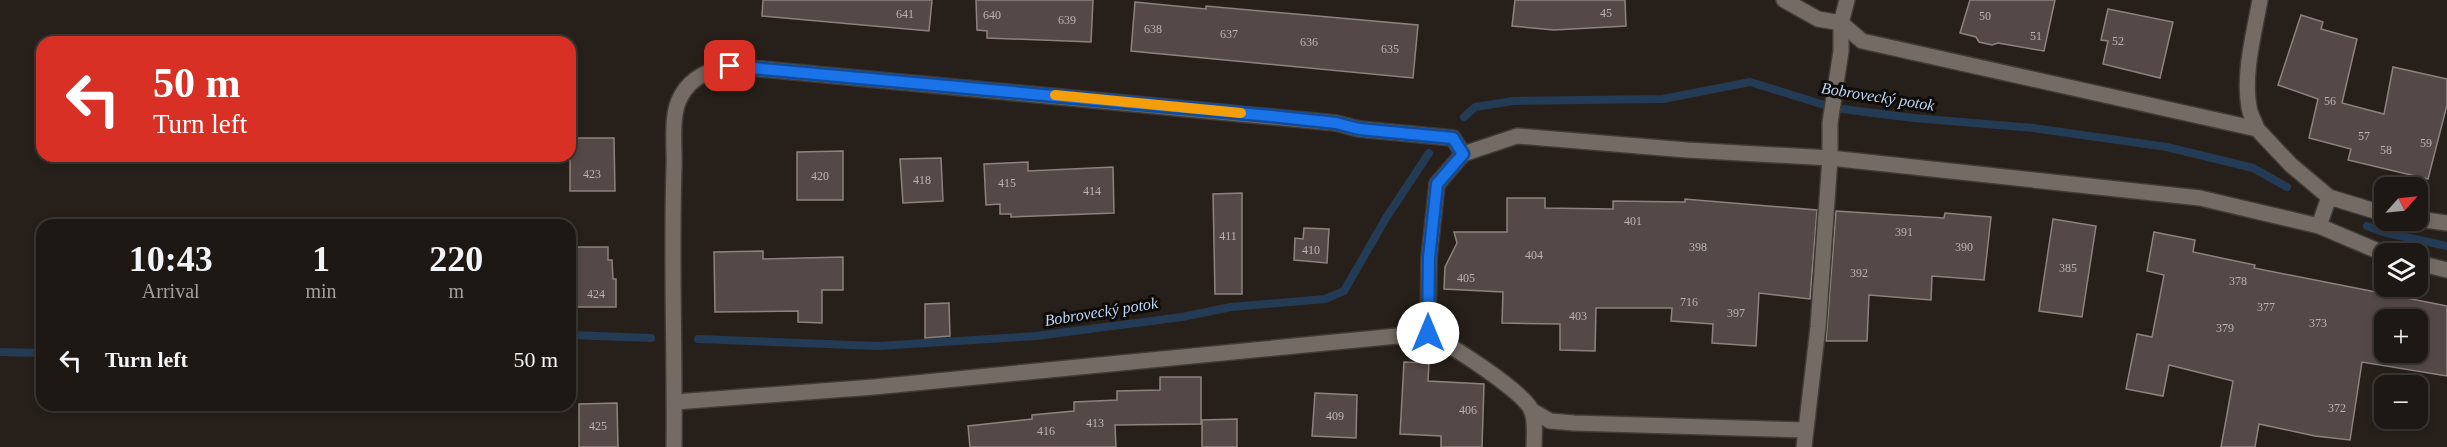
<!DOCTYPE html>
<meta charset="utf-8">
<style>
body{margin:0;font-family:Georgia,serif;background:#2a2522;color:#f1f3f6;height:100vh;display:flex;flex-direction:column;font-size:22px;white-space:nowrap}
*{box-sizing:border-box;margin:0}
p{font-size:20px;color:#a0a0a0}
.icon{flex:none;width:33px;height:33px;fill:none;stroke:currentColor;stroke-width:2;stroke-linecap:round;stroke-linejoin:round}
.map{position:relative;flex:1;overflow:hidden}
.drawer{position:absolute;left:36px;top:219px;width:540px;height:192px;display:flex;flex-direction:column;background:#1d1814;border-radius:18px;box-shadow:0 3px 9px #0003,0 0 0 2px #3b3734}
.drawer>*{flex:none}
.top-card{position:absolute;left:36px;top:36px;width:540px;height:126px;border-radius:18px;box-shadow:0 3px 9px #0003,0 0 0 2px #3b3734;background:#d93025;color:#fff;overflow:hidden}
.needle{width:39px;rotate:63deg}
.tools{position:absolute;left:2374px;top:177px;display:grid;gap:12px}
.tools a{display:grid;place-items:center;width:54px;height:54px;border-radius:12px;background:#1d1814;box-shadow:0 3px 9px #0003,0 0 0 2px #3b3734;font-size:30px}
.pin{position:absolute;display:grid;place-items:center;width:51px;height:51px;color:#fff;margin:-26px;border-radius:12px;box-shadow:0 3px 9px #0006}
.me{position:absolute;width:66px;margin:-33px;rotate:0deg;stroke-linejoin:round;filter:drop-shadow(0 0 4px #0008)}
.turn{display:flex;align-items:center;gap:21px;height:126px;padding:0 18px;font-size:27px}
.turn .icon{width:78px;height:78px;stroke-width:2.5}
.turn b{display:block;font-size:42px;line-height:51px}
.eta{display:flex;justify-content:space-evenly;align-items:center;height:102px;text-align:center}
.eta b{font-size:36px;font-weight:600;line-height:42px}
ul{padding:0;list-style:none}
li{display:flex;align-items:center;gap:18px;height:78px;padding:0 18px}
li div{flex:1}
li b{display:block;font-size:22px}
li em{font-style:normal}
.map>svg:first-child{display:block}
.lines{fill:none;stroke-linecap:round;stroke-linejoin:round}
.stream{stroke:#243b56;stroke-width:8}
.building{fill:#544946;stroke:#8e827e;stroke-width:1.5;fill-rule:evenodd}
.street-casing{stroke:#413b36;stroke-width:18}
.street{stroke:#746c64;stroke-width:15}
.route-casing{stroke:#114b97;stroke-width:15}
.route{stroke:#1a73e8;stroke-width:10}
.slow{stroke:#f59e0b;stroke-width:10}
.labels{text-anchor:middle;stroke-width:6;stroke-linejoin:round;paint-order:stroke}
.number-label{font-size:12px;fill:#bab4b0}
.water-label{font-size:16px;font-style:italic;fill:#bdd7f6;stroke:#0e0b08}
</style>
<div class="map">
<svg width="2447" height="447" viewBox="0 0 2447 447">
<rect width="100%" height="100%" fill="#27201a"/>
<g class="lines">
<g class="stream">
<polyline points="1464,117 1475,107 1513,101 1663,99 1750,82 1834,108 1914,118 2033,128 2167,147 2253,168 2287,187"/>
<polyline points="2367,226 2383,232 2447,246"/>
<polyline points="570,335 651,338"/>
<polyline points="698,339 878,346 1036,336 1182,317 1231,307 1325,299 1344,291 1386,218 1429,153"/>
<polyline points="0,352 42,353"/>
</g>
</g>
<g class="building">
<polygon points="763,0 932,0 929,31 762,16"/>
<polygon points="976,0 1093,0 1091,42 987,38 987,31 977,30"/>
<polygon points="1515,0 1625,0 1626,26 1554,30 1512,26"/>
<polygon points="1970,0 2055,0 2044,51 1998,43 1992,45 1979,42 1976,37 1960,33"/>
<polygon points="1135,2 1206,9 1206,6 1418,25 1413,78 1131,51"/>
<polygon points="2108,9 2173,22 2160,78 2103,64 2108,41 2101,40"/>
<polygon points="2301,15 2323,22 2321,29 2357,39 2342,103 2384,114 2393,67 2447,79 2447,105 2428,179 2348,160 2351,149 2309,138 2318,99 2278,85"/>
<polygon points="570,138 614,138 615,191 570,191"/>
<polygon points="843,151 843,200 797,200 797,152"/>
<polygon points="941,158 943,201 903,203 900,159"/>
<polygon points="1028,162 1028,171 1113,167 1114,213 1011,217 1011,214 1000,214 1000,204 986,205 984,164"/>
<polygon points="1242,193 1242,294 1215,294 1213,194"/>
<polygon points="1507,198 1545,198 1545,208 1613,209 1613,201 1685,202 1685,199 1817,210 1810,299 1759,293 1756,346 1712,343 1713,324 1671,321 1672,308 1596,308 1595,351 1560,350 1560,324 1502,323 1503,292 1444,289 1445,267 1457,243 1454,232 1507,232"/>
<polygon points="1836,211 1944,218 1945,213 1991,217 1984,280 1932,276 1931,300 1869,295 1867,341 1826,341"/>
<polygon points="2053,219 2096,226 2082,317 2039,311"/>
<polygon points="1304,228 1329,229 1327,263 1294,260 1295,238 1303,239"/>
<path d="M2154,232L2195,240L2193,252L2255,265L2254,268L2447,306V376L2362,362L2350,440L2315,436L2259,424L2255,447H2221L2233,381L2169,365L2163,396L2126,389L2137,334L2152,337L2164,275L2147,271ZM2385,320H2418V352H2385Z"/>
<polygon points="576,247 608,247 608,260 612,260 613,279 616,279 616,307 577,307"/>
<polygon points="763,251 763,259 843,257 843,290 822,290 822,323 798,322 798,311 715,312 714,252"/>
<polygon points="949,303 950,336 925,338 925,304"/>
<polygon points="1404,362 1429,363 1428,381 1484,384 1482,447 1441,447 1441,436 1400,434"/>
<polygon points="1160,377 1201,377 1201,424 1115,425 1116,447 970,447 968,426 1032,419 1032,415 1074,411 1074,402 1117,400 1117,391 1160,390"/>
<polygon points="1315,393 1357,395 1356,438 1312,436"/>
<polygon points="617,403 618,447 579,447 579,404"/>
<polygon points="1237,419 1237,447 1202,447 1202,420"/>
</g>
<g class="lines">
<defs>
<g id="street">
<polyline points="1784,0 1818,19 1841,23 1862,41 2257,129 2291,165 2329,197 2385,214"/>
<path d="M2257,129C2255,122 2250,115 2249,107C2243,73 2254,34 2260,0"/>
<polyline points="2418,219 2447,223"/>
<polyline points="2319,226 2329,197"/>
<polyline points="2418,263 2447,270"/>
<path d="M1428,333C1450,345 1520,389 1531,409C1536,419 1534,436 1534,447"/>
<polyline points="675,402 874,387 1428,333 1429,258 1437,184 1463,154"/>
<polyline points="1531,410 1550,421 1574,423 1805,430"/>
<path d="M674,447C675,354 671,261 674,168C675,146 670,115 681,96C692,76 710,70 730,66L1336,123L1359,129L1453,138L1463,154L1517,136L1687,150L1830,158L2200,198L2319,226L2385,254"/>
<polyline points="1804,447 1818,327 1830,158 1830,123 1841,51 1841,23 1847,0"/>
</g>
</defs>
<use href="#street" class="street-casing"/>
<use href="#street" class="street"/>
</g>
<g class="lines">
<defs>
<polyline id="route" points="730,66 1271,116 1336,123 1359,129 1453,138 1463,154 1437,184 1429,258 1428,333"/>
</defs>
<use href="#route" class="route-casing"/>
<use href="#route" class="route"/>
<polyline class="slow" points="1055,95 1241,113"/>
</g>
<g class="labels">
<g class="number-label">
<text x="1606" y="17">45</text>
<text x="905" y="18">641</text>
<text x="992" y="19">640</text>
<text x="1985" y="20">50</text>
<text x="1067" y="24">639</text>
<text x="1153" y="33">638</text>
<text x="1229" y="38">637</text>
<text x="2036" y="40">51</text>
<text x="2118" y="45">52</text>
<text x="1309" y="46">636</text>
<text x="1390" y="53">635</text>
<text x="2330" y="105">56</text>
<text x="2364" y="140">57</text>
<text x="2426" y="147">59</text>
<text x="2386" y="154">58</text>
<text x="592" y="178">423</text>
<text x="820" y="180">420</text>
<text x="922" y="184">418</text>
<text x="1007" y="187">415</text>
<text x="1092" y="195">414</text>
<text x="1633" y="225">401</text>
<text x="1904" y="236">391</text>
<text x="1228" y="240">411</text>
<text x="1698" y="251">398</text>
<text x="1964" y="251">390</text>
<text x="1311" y="254">410</text>
<text x="1534" y="259">404</text>
<text x="2068" y="272">385</text>
<text x="1859" y="277">392</text>
<text x="1466" y="282">405</text>
<text x="2238" y="285">378</text>
<text x="596" y="298">424</text>
<text x="1689" y="306">716</text>
<text x="2266" y="311">377</text>
<text x="1736" y="317">397</text>
<text x="1578" y="320">403</text>
<text x="2318" y="327">373</text>
<text x="2225" y="332">379</text>
<text x="2337" y="412">372</text>
<text x="1468" y="414">406</text>
<text x="1335" y="420">409</text>
<text x="1095" y="427">413</text>
<text x="598" y="430">425</text>
<text x="1046" y="435">416</text>
</g>
<g class="water-label">
<text transform="translate(1878 96) rotate(9)" y="6">Bobrovecký potok</text>
<text transform="translate(1101 311) rotate(-9)" y="6">Bobrovecký potok</text>
</g>
</g>
</svg>
<div class="tools">
<a><svg class="needle" viewBox="-14 -14 28 28"><path d="M0-13l5 13h-10z" fill="#e53935"/><path d="M0 13l5-13h-10z" fill="#a0a0a0"/></svg></a>
<a><svg class="icon" aria-label="layers" viewBox="0 0 24 24"><path d="M12 4l9 5-9 5-9-5zM3 14l9 5 9-5"/></svg></a>
<a>+</a>
<a>−</a>
</div>
<div class="pin" style="left:730px;top:66px;background:#d93025"><svg class="icon" aria-label="arrive" viewBox="0 0 24 24"><path d="M6 21V4h12l-3 4 3 4H6"/></svg></div>
<svg class="me" style="left:1428px;top:333px" viewBox="-20 -20 40 40"><circle r="19" fill="#fff"/><path d="M0-13L10 11 0 6-10 11z" fill="#1a73e8"/></svg>
<div class="top-card">
<div class="turn"><svg class="icon" aria-label="left" viewBox="0 0 24 24"><path d="M17 20v-9H6M10 6l-5 5 5 5"/></svg><div><b>50 m</b>Turn left</div></div>
</div>
<section class="drawer">
<div class="eta">
<div><b>10:43</b><p>Arrival</p></div>
<div><b>1</b><p>min</p></div>
<div><b>220</b><p>m</p></div>
</div>
<ul>
<li><svg class="icon" aria-label="left" viewBox="0 0 24 24"><path d="M17 20v-9H6M10 6l-5 5 5 5"/></svg><div><b>Turn left</b></div><em>50 m</em></li>
</ul>
</section>
</div>
